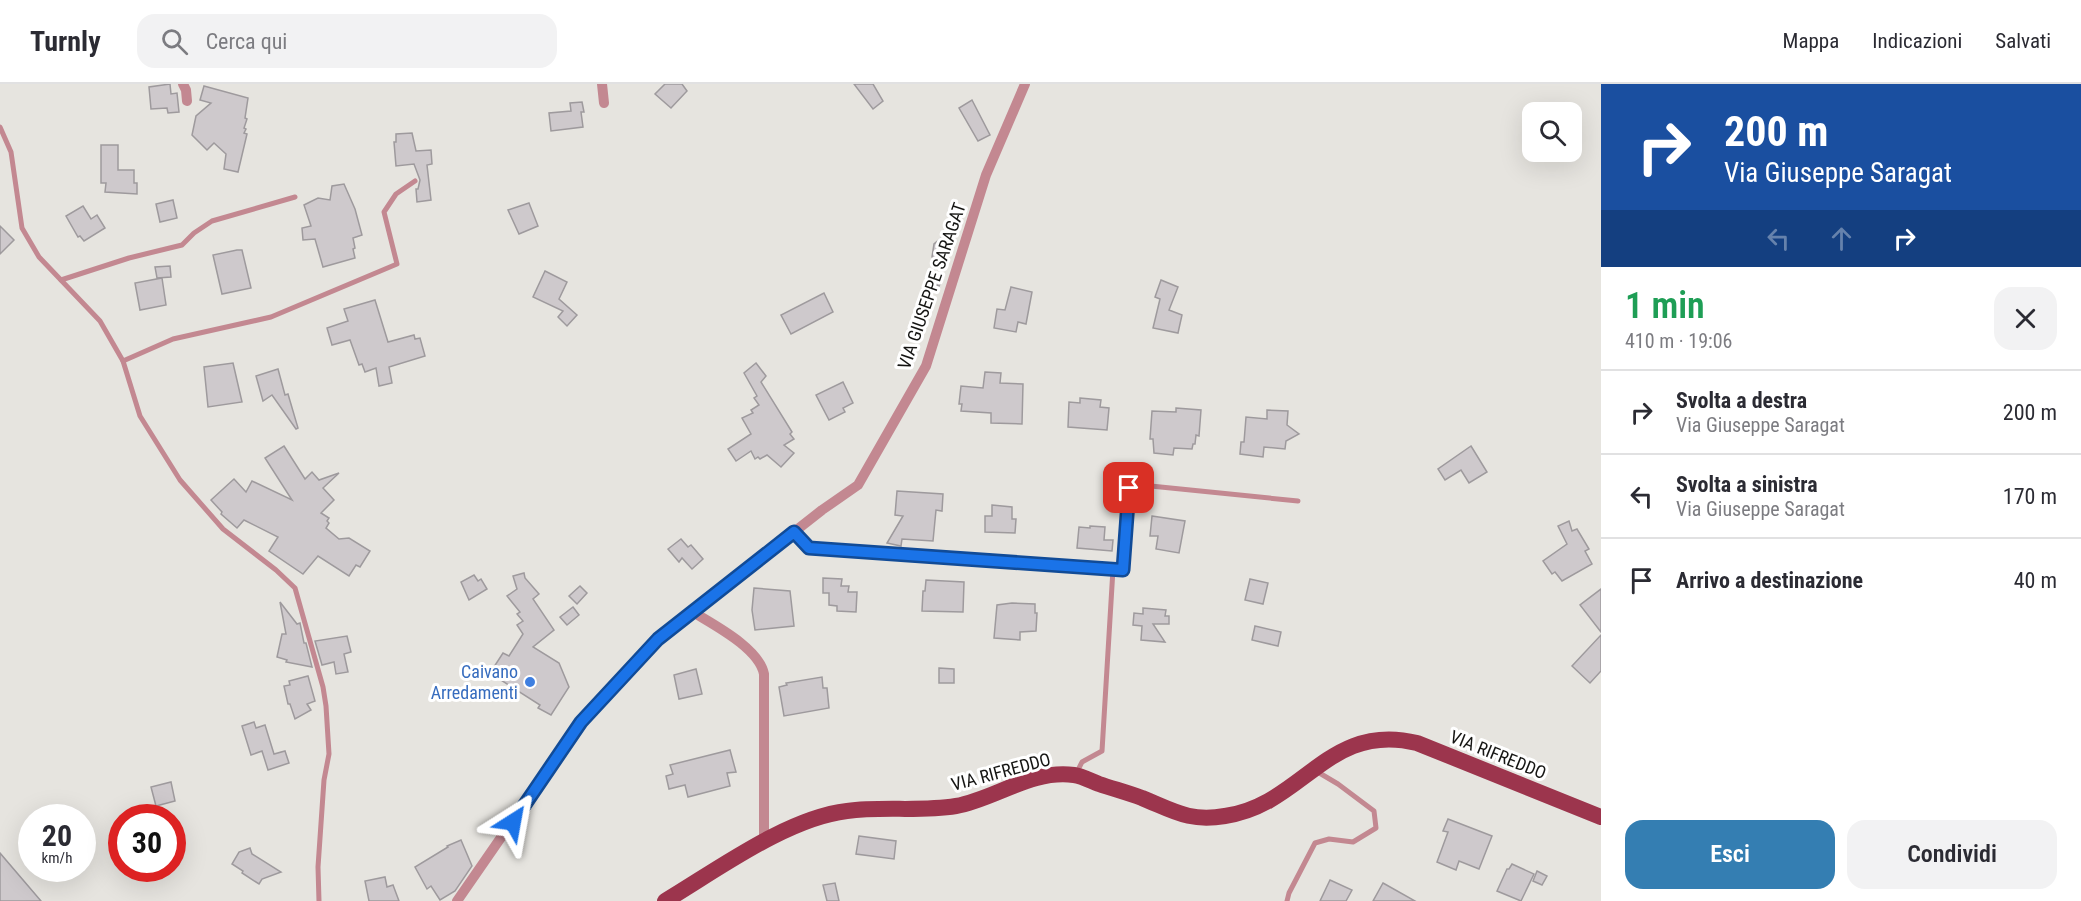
<!DOCTYPE html>
<html lang="it">
<meta charset="utf-8">
<style>
body{margin:0;font-family:"Roboto Condensed",sans-serif;background:#f2f2f3;color:#2b2b33;height:100vh;display:flex;flex-direction:column;font-size:22px;white-space:nowrap}
*{box-sizing:border-box;margin:0}
p{font-size:20px;color:#7c7c81}
.icon{flex:none;width:33px;height:33px;fill:none;stroke:currentColor;stroke-width:2;stroke-linecap:round;stroke-linejoin:round}
.map{position:relative;flex:1;overflow:hidden}
.drawer{display:flex;flex-direction:column;background:#fff;width:480px}
.drawer>*{flex:none}
.top-card{background:#1a4fa0;color:#fff;overflow:hidden}
.controls{position:absolute;left:1522px;top:18px;display:grid;gap:12px}
.controls a{display:grid;place-items:center;width:60px;height:60px;border-radius:12px;background:#fff;box-shadow:0 6px 24px #0002;font-size:30px}
.speed{position:absolute;left:18px;top:720px;display:flex;gap:12px;font-size:30px;font-weight:700;text-align:center}
.speed>*{display:grid;place-content:center;width:78px;height:78px;border-radius:50%;background:#fff;box-shadow:0 6px 24px #0002;line-height:1}
.speed small{font-size:15px;font-weight:400}
.speed .limit{border:9px solid #d22;background:#fff;color:#111}
.pin{position:absolute;display:grid;place-items:center;width:51px;height:51px;color:#fff;margin:-26px;border-radius:12px;box-shadow:0 3px 9px #0006}
.me{position:absolute;width:66px;margin:-33px;rotate:34deg;stroke-linejoin:round;filter:drop-shadow(0 0 4px #0008)}
.turn{display:flex;align-items:center;gap:21px;height:126px;padding:0 24px;font-size:27px}
.turn .icon{width:78px;height:78px;stroke-width:2.5}
.turn b{display:block;font-size:42px;line-height:51px}
.lanes{display:flex;align-items:center;height:57px;padding:0 24px;background:#0003;justify-content:center;gap:30px;direction:ltr}
.lanes .off{opacity:.35}
.round{display:grid;place-items:center;flex:none;width:63px;height:63px;border-radius:18px;background:#f2f2f3}
.summary{display:flex;align-items:center;justify-content:space-between;height:102px;padding:0 24px}
h1{font-size:36px;font-weight:600;line-height:45px;color:#1e9e55}
.action{display:flex;gap:12px;margin-top:auto;padding:12px 24px}
.action a{flex:1;height:69px;border-radius:18px;background:#347eb2;color:#fff;font-size:24px;font-weight:600;line-height:69px;text-align:center}
.action a+a{background:#f2f2f3;color:#2b2b33}
ul{padding:0;list-style:none}
li{display:flex;align-items:center;gap:18px;height:84px;padding:0 24px;border-top:2px solid #e1e1e2}
li div{flex:1}
li b{display:block;font-size:22px}
li em{font-style:normal}
header{display:flex;align-items:center;gap:36px;box-sizing:border-box;height:84px;padding:0 30px;background:#fff;border-bottom:2px solid #e1e1e2}
header strong{font-size:28px}
nav{display:flex;gap:33px;margin-inline-start:auto;font-size:21px}
.search{width:420px;height:54px;background:#f2f2f3;display:flex;align-items:center;gap:15px;box-sizing:border-box;padding:0 21px;border-radius:18px;color:#7c7c81;font-size:22px}
main{display:flex;flex:1;min-height:0}
.map>svg:first-child{display:block}
.building{fill:#cec9cc;stroke:#9e9a9d;stroke-width:1.5}
.lines{fill:none;stroke-linecap:round;stroke-linejoin:round}
.service{stroke:#c38891;stroke-width:5}
.minor{stroke:#c38891;stroke-width:10}
.primary{stroke:#9c354d;stroke-width:16}
.route-casing{stroke:#114b97;stroke-width:15}
.route{stroke:#1a73e8;stroke-width:10}
.shop-dot{fill:#3f7fe0;stroke:#fff;stroke-width:2}
.labels{text-anchor:middle;stroke-width:6;stroke-linejoin:round;paint-order:stroke}
.street-label{font-size:18px;fill:#151513;stroke:#fff}
.shop-label{font-size:18px;fill:#366cbe;stroke:#fff;text-anchor:end}
</style>
<header>
<strong>Turnly</strong>
<div class="search"><svg class="icon" aria-label="search" viewBox="0 0 24 24"><circle cx="10" cy="10" r="6"/><path d="M15 15l6 6"/></svg>Cerca qui</div>
<nav><a>Mappa</a><a>Indicazioni</a><a>Salvati</a></nav>
</header>
<main>
<div class="map">
<svg width="1601" height="817" viewBox="0 0 1601 817">
<rect width="100%" height="100%" fill="#e6e4df"/>
<g class="building">
<polygon points="170,0 171,10 177,9 179,28 168,29 167,24 151,25 149,3"/>
<polygon points="665,0 682,0 687,7 671,24 655,10"/>
<polygon points="854,0 873,0 883,17 873,25"/>
<polygon points="204,2 248,14 245,34 247,35 244,44 246,45 244,49 247,50 238,88 224,85 226,70 214,59 207,66 192,51 196,32 211,19 200,16"/>
<polygon points="972,16 990,51 978,57 959,24"/>
<polygon points="582,18 584,28 581,28 583,43 551,47 549,29 571,27 570,19"/>
<polygon points="412,49 416,67 431,66 432,80 427,81 431,116 417,118 416,105 418,105 420,96 414,80 396,82 394,58 396,58 396,50"/>
<polygon points="101,61 118,61 118,86 134,86 134,99 137,99 137,110 105,108 106,99 101,99"/>
<polygon points="344,100 355,125 362,151 353,154 355,164 353,165 355,174 323,183 315,155 303,156 302,144 311,142 304,121 318,114 330,116 332,102"/>
<polygon points="173,116 177,134 160,138 156,120"/>
<polygon points="529,119 538,142 519,150 508,126"/>
<polygon points="83,122 91,135 97,131 105,144 84,157 80,152 78,153 66,132"/>
<polygon points="0,142 14,156 0,170"/>
<polygon points="941,154 951,163 940,175 932,173 934,160"/>
<polygon points="237,166 242,166 251,204 222,210 213,171"/>
<polygon points="170,182 171,193 157,194 155,183"/>
<polygon points="931,185 944,192 939,202 926,196"/>
<polygon points="545,187 567,198 559,215 577,231 567,242 558,233 563,227 533,213"/>
<polygon points="162,194 166,221 140,226 135,199"/>
<polygon points="1161,196 1178,203 1169,226 1182,231 1178,249 1153,244 1160,215 1155,213"/>
<polygon points="1011,203 1032,208 1026,240 1018,238 1016,248 994,244 997,225 1005,226"/>
<polygon points="824,209 833,228 791,250 781,231"/>
<polygon points="375,216 388,258 414,251 415,255 420,254 425,272 389,283 392,299 379,302 376,284 365,288 362,280 359,281 350,256 332,261 327,244 348,237 344,225"/>
<polygon points="233,279 242,318 208,323 204,283"/>
<polygon points="756,279 766,292 761,298 792,348 790,350 794,355 784,361 794,369 781,383 767,371 760,375 758,373 755,375 751,367 736,377 728,365 751,350 742,334 753,329 751,326 759,321 754,314 757,312 744,289"/>
<polygon points="278,285 285,311 288,310 298,344 296,345 272,311 263,317 256,292"/>
<polygon points="985,288 1001,289 1000,299 1023,300 1022,340 991,339 991,329 961,327 962,320 959,320 961,302 983,304"/>
<polygon points="843,298 853,319 843,324 845,328 829,336 816,311"/>
<polygon points="1080,314 1101,316 1100,323 1109,324 1107,346 1068,343 1069,318 1080,319"/>
<polygon points="1176,324 1201,326 1199,352 1196,351 1195,360 1193,360 1192,365 1174,364 1173,371 1154,369 1153,355 1150,355 1152,327 1176,328"/>
<polygon points="1267,326 1288,327 1287,341 1299,350 1286,357 1285,365 1264,363 1263,373 1240,370 1241,358 1244,358 1246,333 1267,335"/>
<polygon points="284,362 305,395 312,388 319,396 339,389 323,404 334,416 321,429 329,434 327,437 329,439 326,444 339,455 349,454 370,467 360,483 356,481 349,492 318,472 303,490 269,467 278,453 244,436 237,444 221,430 222,428 211,416 234,395 246,408 252,397 292,416 265,374"/>
<polygon points="1471,362 1487,388 1469,399 1461,386 1445,396 1438,385"/>
<polygon points="897,407 943,410 942,427 936,426 933,457 902,455 901,462 887,459 903,432 895,431"/>
<polygon points="992,421 1012,423 1012,435 1016,435 1015,449 985,448 985,432 992,432"/>
<polygon points="1152,432 1185,437 1179,469 1156,465 1158,452 1150,452"/>
<polygon points="1569,437 1572,447 1577,445 1589,465 1585,467 1592,480 1562,497 1555,488 1552,490 1543,477 1567,460 1558,442"/>
<polygon points="1090,442 1105,443 1104,456 1113,456 1112,467 1077,464 1079,443 1090,444"/>
<polygon points="681,455 688,463 691,461 703,475 692,485 682,474 679,478 668,465"/>
<polygon points="524,489 525,494 539,510 533,515 554,546 533,563 559,579 569,603 551,631 538,624 540,621 490,589 503,569 509,572 523,550 517,541 523,537 517,530 520,528 507,512 517,505 513,492"/>
<polygon points="474,491 478,497 481,495 487,505 469,516 461,498"/>
<polygon points="823,494 842,495 841,502 849,502 848,508 857,508 856,528 837,527 837,522 829,521 829,509 823,509"/>
<polygon points="1250,495 1268,499 1263,520 1245,516"/>
<polygon points="926,496 964,498 963,528 922,527 923,507 925,507"/>
<polygon points="580,502 587,509 577,520 569,512"/>
<polygon points="754,504 790,507 794,542 755,546 752,526"/>
<polygon points="1601,505 1601,548 1580,521"/>
<polygon points="280,518 297,540 300,539 304,559 306,559 312,583 286,578 287,576 277,573 282,550 286,550"/>
<polygon points="1012,519 1035,520 1035,529 1037,529 1036,547 1020,548 1020,556 994,554 997,521"/>
<polygon points="573,523 579,531 567,541 560,533"/>
<polygon points="1143,524 1166,526 1165,532 1169,532 1169,540 1153,540 1165,558 1141,556 1142,542 1133,541 1134,529 1143,530"/>
<polygon points="1255,542 1281,548 1278,562 1252,556"/>
<polygon points="1601,551 1601,587 1590,599 1572,582"/>
<polygon points="347,552 351,568 344,570 348,588 336,590 334,578 322,581 315,557"/>
<polygon points="939,584 954,585 954,599 939,599"/>
<polygon points="696,585 702,610 679,615 674,591"/>
<polygon points="308,592 315,617 307,620 311,626 295,635 290,620 288,620 284,602 290,601 289,597"/>
<polygon points="822,593 823,604 827,604 829,624 784,632 779,603 787,601 786,599"/>
<polygon points="254,638 256,644 265,641 274,670 285,667 289,679 268,686 262,667 251,671 242,642"/>
<polygon points="730,666 736,688 727,689 730,702 688,713 685,701 669,705 666,692 673,690 670,681"/>
<polygon points="171,698 175,717 156,722 151,703"/>
<polygon points="1448,735 1492,752 1479,785 1459,777 1456,786 1437,778 1448,748 1443,747"/>
<polygon points="859,752 896,757 894,775 856,770"/>
<polygon points="461,756 472,782 455,807 440,816 431,802 427,805 415,783 448,763 447,762"/>
<polygon points="250,764 252,770 281,788 262,795 259,800 242,789 243,787 232,780 239,768"/>
<polygon points="0,769 41,817 0,817"/>
<polygon points="1512,780 1534,790 1521,817 1497,807 1507,785 1509,785"/>
<polygon points="1537,787 1547,792 1542,801 1533,797"/>
<polygon points="385,793 387,803 393,801 399,817 369,817 365,797"/>
<polygon points="1330,796 1352,806 1346,817 1320,817"/>
<polygon points="835,799 839,817 827,817 823,801"/>
<polygon points="1383,799 1415,817 1373,817"/>
</g>
<g class="lines">
<g class="service">
<polyline points="0,43 11,68 22,144 39,173 100,237 123,277 140,332 180,396 223,445 276,486 295,504 323,603 326,622 329,670 324,696 318,783 319,817"/>
<polyline points="61,196 129,174 182,161 194,149 212,137 295,113"/>
<polyline points="123,277 173,255 271,233 397,180 384,128 396,110 415,97"/>
<polyline points="1123,486 1129,404 1131,400 1298,417"/>
<polyline points="1076,690 1082,678 1102,667 1113,485"/>
<polyline points="1287,817 1289,809 1315,759 1329,755 1353,758 1376,744 1374,727 1338,700 1316,687"/>
</g>
<g class="minor">
<polyline points="183,0 186,6 187,17"/>
<polyline points="602,0 604,19"/>
<polyline points="794,448 809,464 1123,486"/>
<path d="M693,528C714,541 759,564 764,590V758"/>
<polyline points="457,817 581,638 658,555 822,426 858,401 926,282 986,91 1025,0"/>
</g>
<path class="primary" d="M665,817C717,786 787,734 847,727C883,722 920,728 956,722C995,715 1032,685 1074,691C1082,692 1091,697 1099,700C1114,705 1128,709 1142,714C1174,727 1189,738 1225,732C1303,721 1328,637 1417,659L1601,733"/>
</g>
<g class="lines">
<defs>
<polyline id="route" points="513,738 581,638 658,555 794,448 809,464 1123,486 1129,404"/>
</defs>
<use href="#route" class="route-casing"/>
<use href="#route" class="route"/>
</g>
<circle class="shop-dot" cx="530" cy="598" r="6"/>
<g class="labels">
<g class="street-label">
<text transform="translate(932 202) rotate(-71)" y="6">VIA GIUSEPPE SARAGAT</text>
<text transform="translate(1498 671) rotate(22)" y="6">VIA RIFREDDO</text>
<text transform="translate(1001 688) rotate(-15)" y="6">VIA RIFREDDO</text>
</g>
<g class="shop-label">
<text x="518" y="594">Caivano<tspan x="518" dy="21">Arredamenti</tspan></text>
</g>
</g>
</svg>
<div class="controls">
<a><svg class="icon" aria-label="search" viewBox="0 0 24 24"><circle cx="10" cy="10" r="6"/><path d="M15 15l6 6"/></svg></a>
</div>
<div class="speed"><div>20<small>km/h</small></div><div class="limit">30</div></div>
<div class="pin" style="left:1129px;top:404px;background:#d93025"><svg class="icon" aria-label="arrive" viewBox="0 0 24 24"><path d="M6 21V4h12l-3 4 3 4H6"/></svg></div>
<svg class="me" style="left:513px;top:738px" viewBox="-20 -20 40 40"><path d="M0-17L14 15 0 8-14 15z" fill="#1a73e8" stroke="#fff" stroke-width="4"/></svg>
</div>
<section class="drawer">
<div class="top-card">
<div class="turn"><svg class="icon" aria-label="right" viewBox="0 0 24 24"><path d="M7 20v-9h11M14 6l5 5-5 5"/></svg><div><b>200 m</b>Via Giuseppe Saragat</div></div>
<div class="lanes"><svg class="icon off" aria-label="left" viewBox="0 0 24 24"><path d="M17 20v-9H6M10 6l-5 5 5 5"/></svg><svg class="icon off" aria-label="ahead" viewBox="0 0 24 24"><path d="M12 20V5M6 11l6-6 6 6"/></svg><svg class="icon" aria-label="right" viewBox="0 0 24 24"><path d="M7 20v-9h11M14 6l5 5-5 5"/></svg></div>
</div>
<div class="summary"><div><h1>1 min</h1><p>410 m · 19:06</p></div><a class="round"><svg class="icon" aria-label="close" viewBox="0 0 24 24"><path d="M6 6l12 12M18 6L6 18"/></svg></a></div>
<ul>
<li><svg class="icon" aria-label="right" viewBox="0 0 24 24"><path d="M7 20v-9h11M14 6l5 5-5 5"/></svg><div><b>Svolta a destra</b><p>Via Giuseppe Saragat</p></div><em>200 m</em></li>
<li><svg class="icon" aria-label="left" viewBox="0 0 24 24"><path d="M17 20v-9H6M10 6l-5 5 5 5"/></svg><div><b>Svolta a sinistra</b><p>Via Giuseppe Saragat</p></div><em>170 m</em></li>
<li><svg class="icon" aria-label="arrive" viewBox="0 0 24 24"><path d="M6 21V4h12l-3 4 3 4H6"/></svg><div><b>Arrivo a destinazione</b></div><em>40 m</em></li>
</ul>
<div class="action"><a>Esci</a><a>Condividi</a></div>
</section>
</main>
